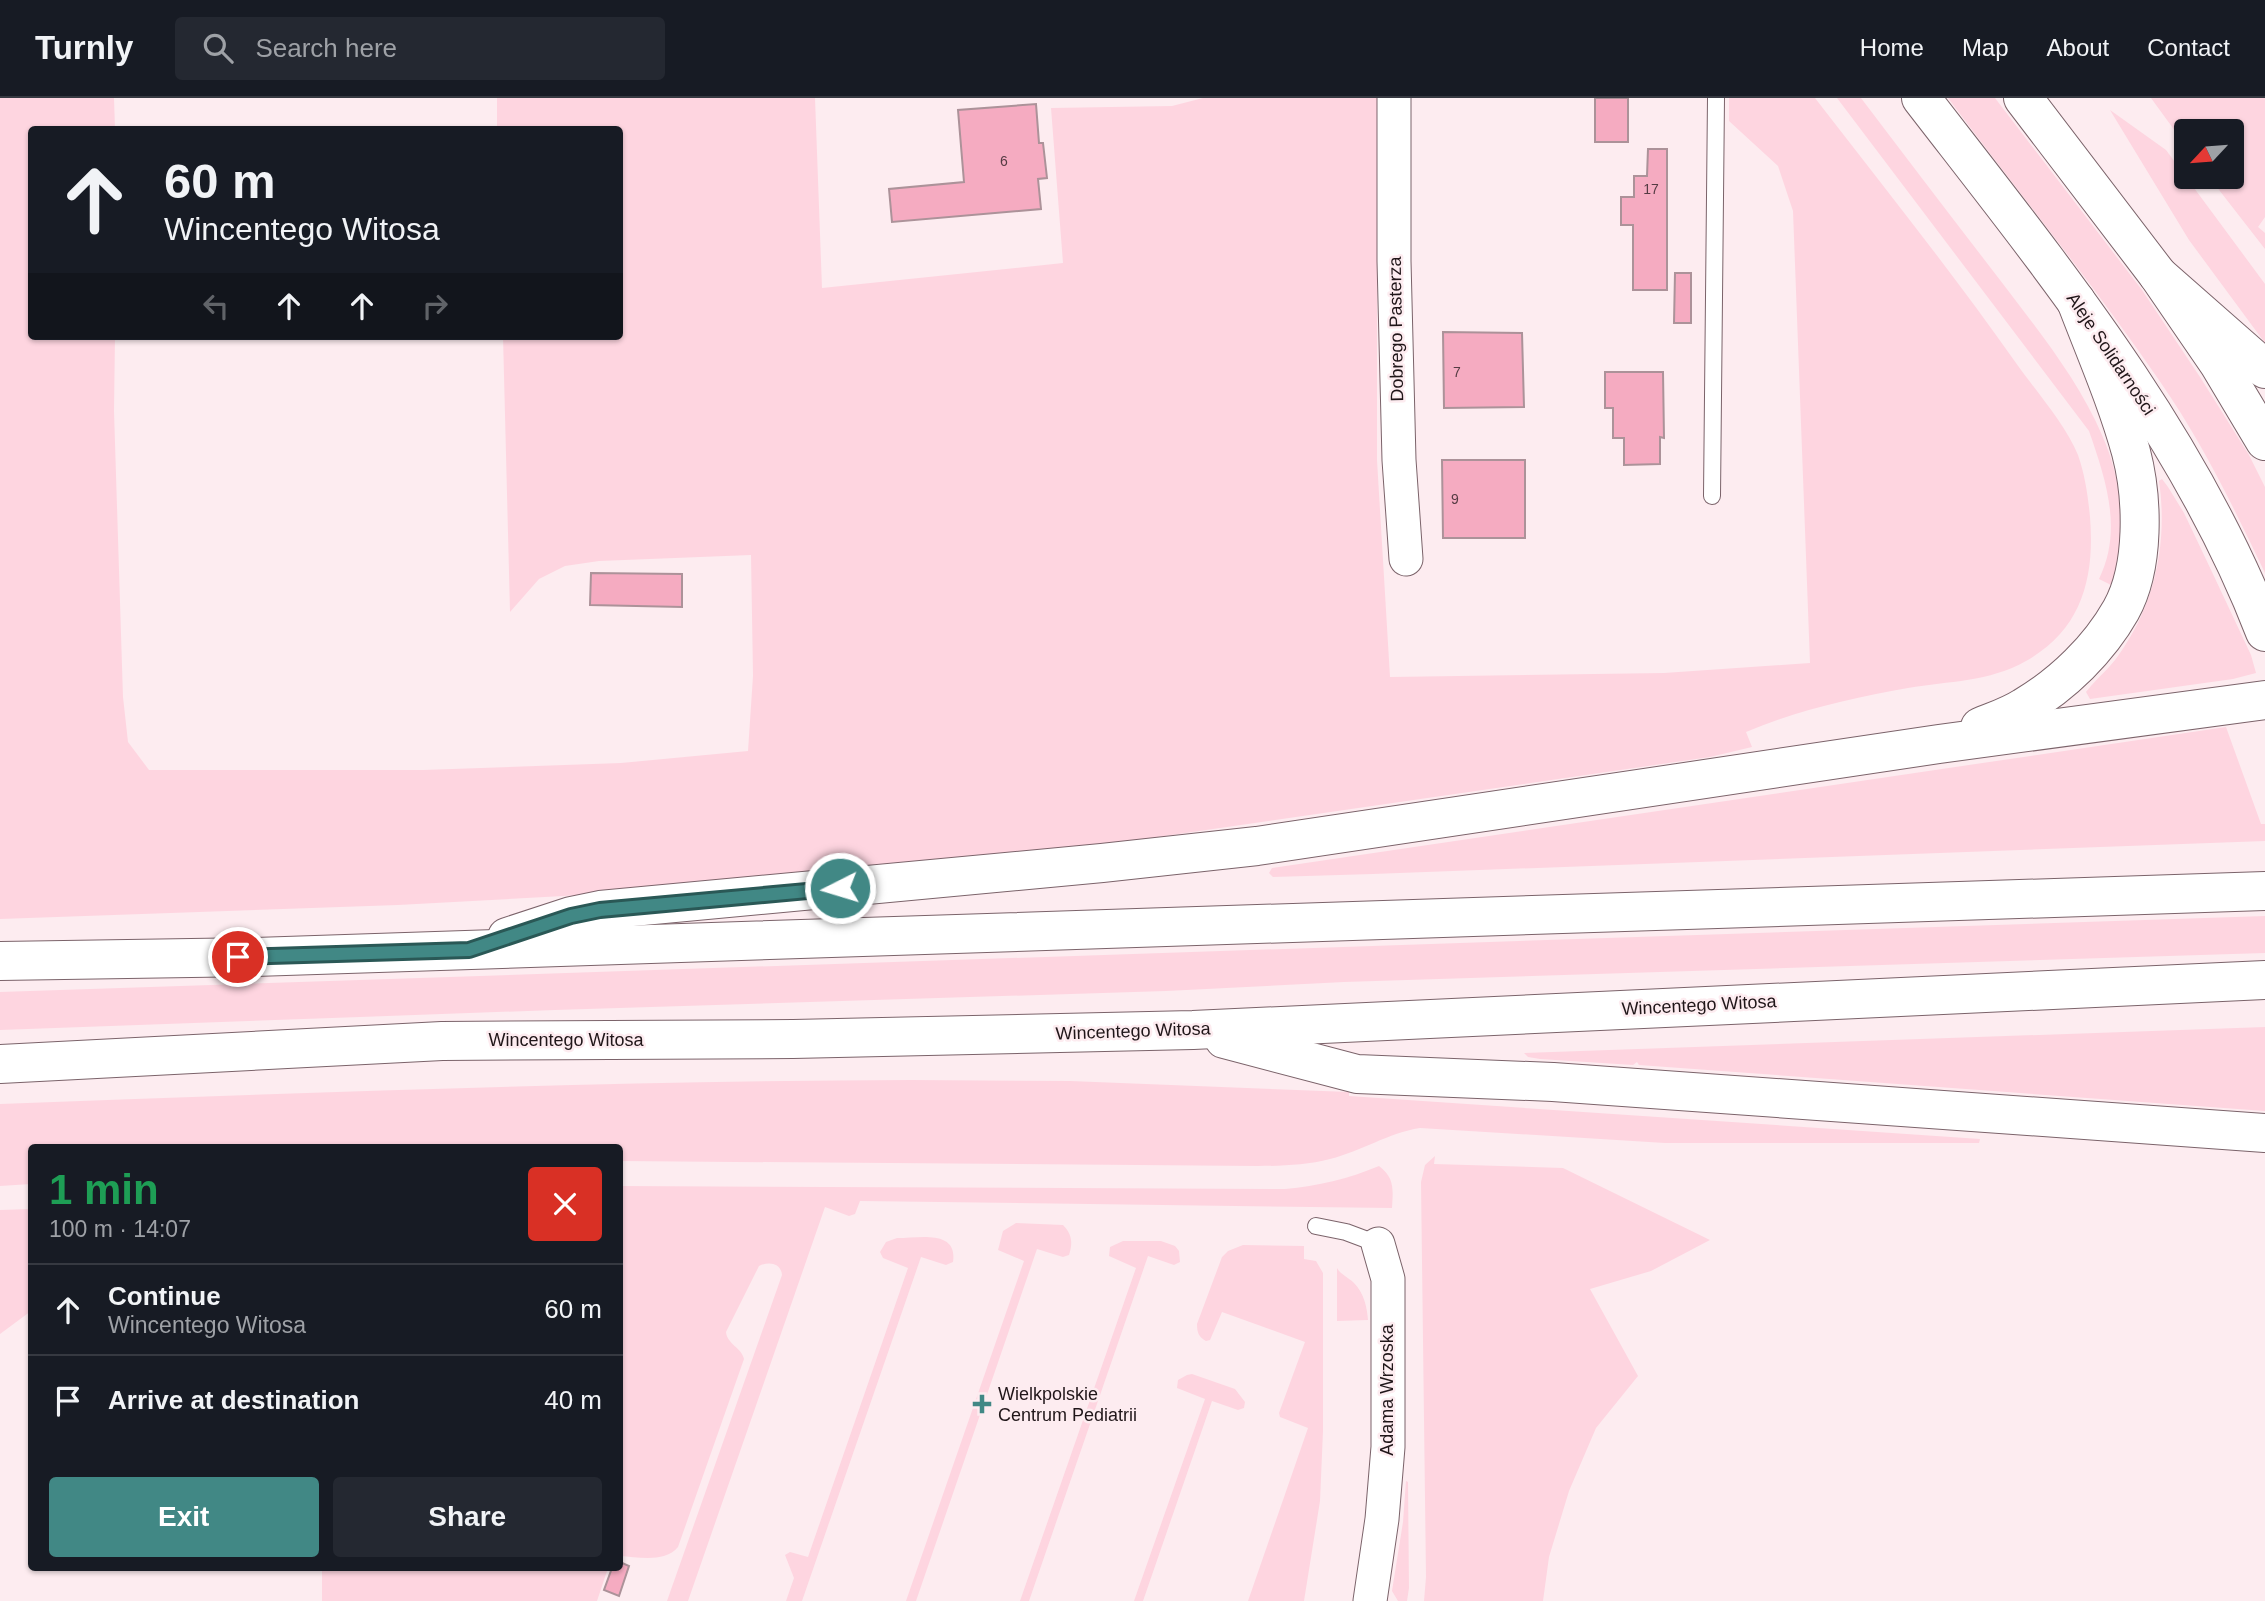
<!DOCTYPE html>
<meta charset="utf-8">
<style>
body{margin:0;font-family:Helvetica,sans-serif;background:#242831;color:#f1f3f6;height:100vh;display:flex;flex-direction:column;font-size:26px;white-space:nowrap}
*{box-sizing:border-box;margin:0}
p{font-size:23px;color:#9ea1a6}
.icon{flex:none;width:38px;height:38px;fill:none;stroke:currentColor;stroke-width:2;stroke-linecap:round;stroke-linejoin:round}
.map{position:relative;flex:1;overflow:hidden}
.panel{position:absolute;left:28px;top:1046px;width:595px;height:427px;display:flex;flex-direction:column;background:#171b24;border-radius:7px;box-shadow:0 2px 5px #0004}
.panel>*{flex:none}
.guide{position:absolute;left:28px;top:28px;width:595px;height:214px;border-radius:7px;box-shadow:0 2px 5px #0004;background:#171b24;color:#f1f3f6;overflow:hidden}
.needle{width:46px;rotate:244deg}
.tools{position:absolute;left:2174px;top:21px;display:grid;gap:14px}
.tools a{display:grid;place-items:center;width:70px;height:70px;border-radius:7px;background:#171b24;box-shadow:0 2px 5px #0004;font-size:35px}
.pin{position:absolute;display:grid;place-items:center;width:60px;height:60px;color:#fff;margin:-30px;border:4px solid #fff;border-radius:50%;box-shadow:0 2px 7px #0007}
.me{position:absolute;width:77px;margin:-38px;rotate:265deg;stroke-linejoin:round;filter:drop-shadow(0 0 5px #0008)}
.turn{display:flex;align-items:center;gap:24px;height:147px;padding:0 21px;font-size:32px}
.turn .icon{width:91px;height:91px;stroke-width:2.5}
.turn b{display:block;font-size:49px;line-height:60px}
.lanes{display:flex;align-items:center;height:66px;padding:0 21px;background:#0003;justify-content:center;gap:35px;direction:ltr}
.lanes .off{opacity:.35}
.round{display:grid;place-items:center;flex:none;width:74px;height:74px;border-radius:7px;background:#242831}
.head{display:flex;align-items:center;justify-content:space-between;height:119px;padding:0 21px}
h1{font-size:42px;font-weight:700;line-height:52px;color:#1e9e55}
.button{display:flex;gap:14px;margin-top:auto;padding:14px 21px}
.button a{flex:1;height:80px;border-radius:7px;background:#418885;color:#fff;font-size:28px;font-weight:700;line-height:80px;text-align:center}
.button a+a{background:#242831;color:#f1f3f6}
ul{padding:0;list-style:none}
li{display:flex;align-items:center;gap:21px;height:91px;padding:0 21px;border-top:2px solid #363941}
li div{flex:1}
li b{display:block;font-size:26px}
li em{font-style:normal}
header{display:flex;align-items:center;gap:42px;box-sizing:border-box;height:98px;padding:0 35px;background:#171b24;border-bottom:2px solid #363941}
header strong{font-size:33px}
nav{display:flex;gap:38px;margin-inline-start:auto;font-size:24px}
.search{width:490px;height:63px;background:#242831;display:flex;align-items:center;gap:18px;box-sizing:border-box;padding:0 24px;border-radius:7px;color:#9ea1a6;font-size:26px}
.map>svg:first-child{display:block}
.green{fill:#fed5e0}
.building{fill:#f5abc1;stroke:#ac9299;stroke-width:2}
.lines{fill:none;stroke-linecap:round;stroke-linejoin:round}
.service-casing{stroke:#7b636a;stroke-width:18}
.minor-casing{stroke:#7b636a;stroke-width:35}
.tertiary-casing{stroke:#7b636a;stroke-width:40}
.secondary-casing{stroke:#7b636a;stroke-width:40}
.service{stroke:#fff;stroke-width:16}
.minor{stroke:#fff;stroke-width:33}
.tertiary{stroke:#fff;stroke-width:38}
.secondary{stroke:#fff;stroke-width:38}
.route-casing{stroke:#2a5856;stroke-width:18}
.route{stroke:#418885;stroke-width:12}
.poi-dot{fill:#418885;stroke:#fdecf0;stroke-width:2.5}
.labels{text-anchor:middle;stroke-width:5;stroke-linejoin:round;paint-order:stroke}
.number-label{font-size:14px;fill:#553b43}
.street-label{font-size:18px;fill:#201619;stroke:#fdecf0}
.poi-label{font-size:18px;fill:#201619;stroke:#fdecf0;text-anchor:start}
</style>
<header>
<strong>Turnly</strong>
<div class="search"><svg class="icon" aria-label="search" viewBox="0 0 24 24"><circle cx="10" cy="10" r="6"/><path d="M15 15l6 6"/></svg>Search here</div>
<nav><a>Home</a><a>Map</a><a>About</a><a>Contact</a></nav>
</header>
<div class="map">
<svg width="2265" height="1503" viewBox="0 0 2265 1503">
<rect width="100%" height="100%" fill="#fdecf0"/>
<g class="green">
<path d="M0,0H114L115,31L32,32V238H115L114,313L123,599L128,644L149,672H423L621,665L748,653L753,578L751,457L599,463L565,468L539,481L510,514L503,238H620V32L497,31V0H815L822,190L1063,165L1051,10L1172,8L1203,0H1377V362L1390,579L1664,575L1810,565L1793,113L1778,68L1729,23V0H1815C1883,88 1952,174 2016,265C2035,292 2066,327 2078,357C2085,377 2088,398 2090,419C2095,479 2082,532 2026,563C1989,584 1949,583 1908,590C1852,600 1798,612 1746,634L1752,649L1710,659L1130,743L600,796L398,807L0,821Z"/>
<path d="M1837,0H1861C1907,61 1953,121 2000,182C2037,231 2078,281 2102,337C2121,379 2131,445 2111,487L2099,481C2123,432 2106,382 2089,333Z"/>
<path d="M1948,0H1995L2142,192L2200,279L2249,357L2265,389V475C2234,410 2202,344 2161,285C2094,187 2019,95 1948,0Z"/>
<polygon points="2151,0 2265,0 2265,119 2258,129 2265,135 2265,151 2209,79 2231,79 2231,33 2186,33 2186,48"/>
<polygon points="2110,12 2166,52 2265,186 2265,245 2189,142"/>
<path d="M2162,381L2168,389L2184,415L2212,474L2251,557L2256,575L2233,581L2090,601L2086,594C2096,581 2109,571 2118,558C2155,507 2168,445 2159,383Z"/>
<polygon points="2226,629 2261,726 2265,726 2265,743 1373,776 1273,779 1269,775 1272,770"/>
<polygon points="2265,818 2265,855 1344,884 1166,893 555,912 0,932 0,894"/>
<polygon points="2265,929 2265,1013 1639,967 1637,964 1633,967 1540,961 1528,959 1524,955"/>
<path d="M911,982L1070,983L1349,994V998L1980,1041L1979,1045H1665L1420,1030C1388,1035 1362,1053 1330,1061C1307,1067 1282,1068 1258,1068L620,1063V1050H32L31,1086L0,1088V1006C303,995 607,983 911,982Z"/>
<polygon points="1435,1058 1434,1066 1563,1070 1710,1142 1651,1173 1590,1191 1638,1278 1596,1330 1569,1393 1549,1459 1543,1503 1424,1503 1426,1479 1421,1084 1425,1067"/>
<path d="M1379,1068C1395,1080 1393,1092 1392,1110L860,1103L855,1116L849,1118L825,1109L688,1503H667L782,1177C781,1165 769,1163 759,1168L726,1234C727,1246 742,1250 744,1261L678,1449C665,1465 638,1459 620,1458V1088L1285,1091C1318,1088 1348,1081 1379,1068Z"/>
<polygon points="31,1111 31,1213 0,1236 0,1112"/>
<path d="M1016,1125L1063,1127C1072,1136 1073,1145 1069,1157L1063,1159L1037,1151L916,1503H906L1024,1163L998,1152L1003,1133Z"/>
<path d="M897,1140C919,1140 958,1131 953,1164L946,1167L921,1159L802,1503H786L794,1480L785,1457L790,1454L808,1459L908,1170L883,1160L880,1154L886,1144Z"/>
<polygon points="1123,1143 1161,1143 1175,1148 1179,1153 1180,1164 1174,1167 1148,1158 1029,1503 1020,1503 1136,1170 1109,1158 1110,1149"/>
<path d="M1243,1147L1304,1148V1161L1316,1163L1323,1175V1333L1320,1403L1304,1503H1248L1308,1330L1280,1319L1279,1315L1305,1244L1222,1214L1210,1242L1206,1243C1199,1239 1197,1235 1197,1226L1222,1159L1228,1153Z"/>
<path d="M1337,1170C1341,1177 1348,1179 1354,1185C1364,1195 1367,1209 1368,1222L1337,1223Z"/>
<polygon points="1192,1276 1235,1291 1245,1304 1244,1310 1238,1312 1212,1303 1143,1503 1134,1503 1205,1301 1177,1290 1178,1282 1187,1277"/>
<polygon points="1406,1383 1408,1384 1409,1490 1407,1503 1398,1503 1392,1493 1403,1424"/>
<polygon points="322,1470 608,1470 597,1503 322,1503"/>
</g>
<g class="building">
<rect x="1595" y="0" width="33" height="44"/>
<polygon points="1036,6 1039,45 1043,45 1047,80 1038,81 1041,111 892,124 889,91 964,84 958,12"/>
<polygon points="1648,51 1667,51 1667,192 1633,192 1633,127 1621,127 1621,99 1634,99 1634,78 1647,78"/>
<polygon points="1675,175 1691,175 1691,225 1674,225"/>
<polygon points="1443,234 1522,235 1524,309 1444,310"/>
<polygon points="1605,274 1663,274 1664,340 1660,339 1660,366 1624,367 1624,340 1613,340 1613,310 1605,310"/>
<polygon points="1442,362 1525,362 1525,440 1443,440"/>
<polygon points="591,475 682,476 682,509 590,507"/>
<polygon points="620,1464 629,1468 619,1498 604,1492 612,1470 620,1470"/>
</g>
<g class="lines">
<defs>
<g id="service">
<polyline points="1712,398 1716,0"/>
<polyline points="1316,1128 1346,1134 1378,1146"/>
</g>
<g id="minor">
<polyline points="1394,0 1394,163 1399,362 1406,461"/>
<polyline points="1370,1503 1382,1421 1388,1349 1388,1181 1378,1146"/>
</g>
<g id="tertiary">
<path d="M1921,0C2050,167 2189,336 2265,534"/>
<polyline points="2023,0 2158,177 2219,266 2265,343"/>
</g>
<g id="secondary">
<polyline points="2158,177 2265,271"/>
<path d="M1980,629C1994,623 2010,618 2024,609C2063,586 2099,551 2121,512C2145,469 2143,400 2131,354C2117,303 2095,253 2076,203"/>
<polyline points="507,839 571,818 600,812 1102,765 1257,748 1939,646 2265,602"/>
<polyline points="0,863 255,859 2265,793"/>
<polyline points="1224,941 1357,976 1553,984 2265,1035"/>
<polyline points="0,966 442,943 793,941 1193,932 2265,882"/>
</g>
</defs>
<use href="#service" class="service-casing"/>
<use href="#minor" class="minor-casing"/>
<use href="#tertiary" class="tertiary-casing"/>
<use href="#secondary" class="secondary-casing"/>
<use href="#service" class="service"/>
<use href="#minor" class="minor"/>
<use href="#tertiary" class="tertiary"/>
<use href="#secondary" class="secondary"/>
</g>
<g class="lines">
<defs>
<polyline id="route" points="238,859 469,852 571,818 600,812 840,790"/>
</defs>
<use href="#route" class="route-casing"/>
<use href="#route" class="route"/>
</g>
<path class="poi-dot" d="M978.5 1295.5h7v7h7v7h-7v7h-7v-7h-7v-7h7z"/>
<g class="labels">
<g class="number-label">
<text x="1004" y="68">6</text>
<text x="1651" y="96">17</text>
<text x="1457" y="279">7</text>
<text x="1455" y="406">9</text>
</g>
<g class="street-label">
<text transform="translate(1396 231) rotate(-91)" y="6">Dobrego Pasterza</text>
<text transform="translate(2111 256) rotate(56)" y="6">Aleje Solidarności</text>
<text transform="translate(1699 907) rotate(-3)" y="6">Wincentego Witosa</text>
<text transform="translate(1133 933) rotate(-2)" y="6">Wincentego Witosa</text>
<text x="566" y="948">Wincentego Witosa</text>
<text transform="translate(1387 1292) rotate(-90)" y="6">Adama Wrzoska</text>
</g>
<g class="poi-label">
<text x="998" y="1302">Wielkpolskie<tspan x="998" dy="21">Centrum Pediatrii</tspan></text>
</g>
</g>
</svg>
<div class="tools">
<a><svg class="needle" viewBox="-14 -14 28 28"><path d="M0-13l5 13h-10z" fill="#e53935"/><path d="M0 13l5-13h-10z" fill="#9ea1a6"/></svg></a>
</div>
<div class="pin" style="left:238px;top:859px;background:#d93025"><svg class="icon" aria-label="arrive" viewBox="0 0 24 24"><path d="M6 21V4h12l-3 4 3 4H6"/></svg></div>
<svg class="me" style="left:840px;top:790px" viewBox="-20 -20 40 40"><circle r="17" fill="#418885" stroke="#fff" stroke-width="3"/><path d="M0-11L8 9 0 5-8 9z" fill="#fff"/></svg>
<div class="guide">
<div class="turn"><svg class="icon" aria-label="ahead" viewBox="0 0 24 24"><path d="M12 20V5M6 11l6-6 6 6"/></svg><div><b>60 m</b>Wincentego Witosa</div></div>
<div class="lanes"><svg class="icon off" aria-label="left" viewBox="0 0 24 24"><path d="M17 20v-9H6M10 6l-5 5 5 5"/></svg><svg class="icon" aria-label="ahead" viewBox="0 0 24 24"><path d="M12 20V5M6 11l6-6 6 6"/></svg><svg class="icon" aria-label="ahead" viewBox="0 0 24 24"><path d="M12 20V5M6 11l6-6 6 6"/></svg><svg class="icon off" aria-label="right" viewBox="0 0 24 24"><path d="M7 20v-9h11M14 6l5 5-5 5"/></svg></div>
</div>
<section class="panel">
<div class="head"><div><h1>1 min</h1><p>100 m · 14:07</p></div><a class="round" style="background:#d93025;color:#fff"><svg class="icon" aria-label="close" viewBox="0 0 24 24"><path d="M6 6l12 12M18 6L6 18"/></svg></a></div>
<ul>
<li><svg class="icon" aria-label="ahead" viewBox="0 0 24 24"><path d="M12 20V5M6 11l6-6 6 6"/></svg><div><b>Continue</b><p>Wincentego Witosa</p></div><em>60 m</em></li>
<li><svg class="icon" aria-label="arrive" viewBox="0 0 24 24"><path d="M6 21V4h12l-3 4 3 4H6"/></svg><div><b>Arrive at destination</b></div><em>40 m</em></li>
</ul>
<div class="button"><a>Exit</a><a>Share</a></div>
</section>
</div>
